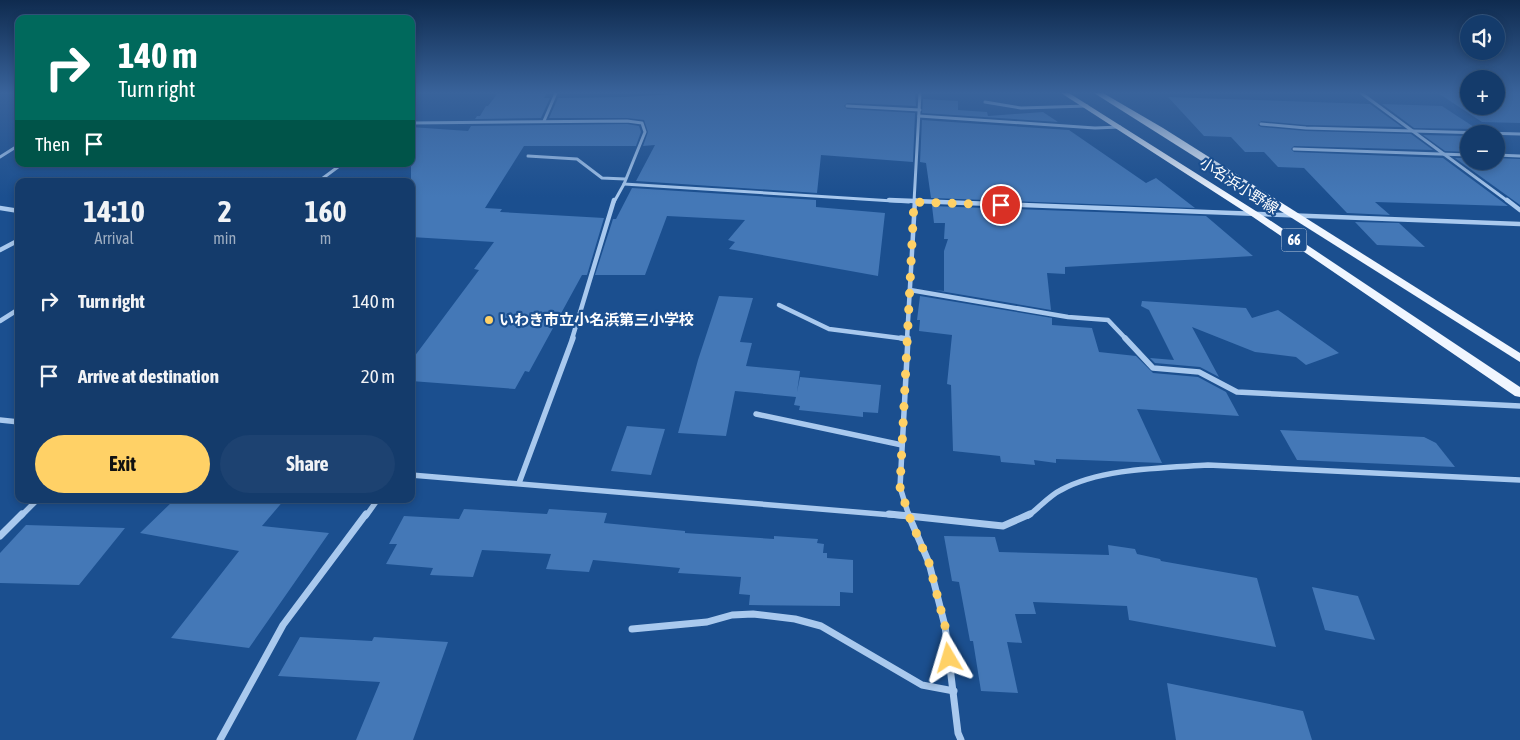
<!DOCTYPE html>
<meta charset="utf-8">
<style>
body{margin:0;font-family:"Asap Condensed","Noto Sans JP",sans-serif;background:#1d4271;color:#f1f3f6;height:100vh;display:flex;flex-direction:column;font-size:19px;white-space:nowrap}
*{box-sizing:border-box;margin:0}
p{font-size:16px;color:#9dadc1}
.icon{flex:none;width:28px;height:28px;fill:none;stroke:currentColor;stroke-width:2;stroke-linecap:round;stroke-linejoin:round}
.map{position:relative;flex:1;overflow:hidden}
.drawer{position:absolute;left:15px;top:178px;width:400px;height:325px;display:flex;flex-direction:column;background:#143b6b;border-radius:10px;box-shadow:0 2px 8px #0003,0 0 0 1px #33557e}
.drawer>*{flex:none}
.banner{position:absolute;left:15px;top:15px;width:400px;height:152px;border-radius:10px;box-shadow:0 2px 8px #0003,0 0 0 1px #33557e;background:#00695c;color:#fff;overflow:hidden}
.tools{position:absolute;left:1460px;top:15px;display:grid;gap:10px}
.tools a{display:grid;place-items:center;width:45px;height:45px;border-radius:50%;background:#143b6b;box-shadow:0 2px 8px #0003,0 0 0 1px #33557e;font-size:25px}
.pin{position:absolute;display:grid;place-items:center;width:42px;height:42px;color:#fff;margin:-21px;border:2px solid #fff;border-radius:50%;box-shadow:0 1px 5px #0007}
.me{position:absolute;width:55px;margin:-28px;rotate:353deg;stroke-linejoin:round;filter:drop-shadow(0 0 4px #0008)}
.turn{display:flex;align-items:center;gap:18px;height:105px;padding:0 20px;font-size:22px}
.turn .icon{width:65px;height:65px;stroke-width:2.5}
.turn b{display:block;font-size:35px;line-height:42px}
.then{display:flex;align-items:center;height:48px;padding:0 20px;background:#0003;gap:10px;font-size:19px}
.eta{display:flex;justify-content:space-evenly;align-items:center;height:85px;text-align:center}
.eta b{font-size:30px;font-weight:700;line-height:35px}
.action{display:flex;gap:10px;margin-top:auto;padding:10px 20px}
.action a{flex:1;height:58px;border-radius:30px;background:#ffd166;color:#111;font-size:20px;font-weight:700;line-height:58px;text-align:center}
.action a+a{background:#1d4271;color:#f1f3f6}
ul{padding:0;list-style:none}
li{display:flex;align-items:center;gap:15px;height:75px;padding:0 20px}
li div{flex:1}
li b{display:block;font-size:19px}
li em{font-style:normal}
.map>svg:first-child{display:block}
.building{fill:#4478b7}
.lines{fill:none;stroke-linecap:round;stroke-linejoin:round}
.street-far3{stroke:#a9c9ee;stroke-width:3}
.street-far2{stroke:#a9c9ee;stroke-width:4.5}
.street-far1{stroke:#a9c9ee;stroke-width:5.5}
.street{stroke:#a9c9ee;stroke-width:7}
.primary{fill:#f0f6ff;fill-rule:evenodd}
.route{stroke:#ffd166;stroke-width:9;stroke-dasharray:0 16.2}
.poi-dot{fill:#ffd166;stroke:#1b4f8f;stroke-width:2}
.labels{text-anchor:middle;stroke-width:4.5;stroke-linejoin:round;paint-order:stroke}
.shield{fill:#1b4f8f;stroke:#bbcadd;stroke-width:1}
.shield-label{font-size:14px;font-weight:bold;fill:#fff}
.street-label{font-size:15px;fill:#fff;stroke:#1b4f8f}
.poi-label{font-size:15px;font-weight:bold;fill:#fff;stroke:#1b4f8f;text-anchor:start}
</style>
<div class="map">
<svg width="1520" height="740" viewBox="0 0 1520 740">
<rect width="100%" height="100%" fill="#1b4f8f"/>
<g class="building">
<polygon points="694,93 915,93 916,106 847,103 844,106 847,109 915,113 913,162 821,155 817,193 636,181 655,145 643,146 648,132 644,120 627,118 549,118 558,98 624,97"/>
<polygon points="1438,93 1469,93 1469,106 1496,106 1496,94 1520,94 1520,123 1482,122"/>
<polygon points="497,94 546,94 544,98 550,98 541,118 475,119 477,116 480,116 486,106 488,106"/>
<polygon points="1168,97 1370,104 1402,127 1306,125 1261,121 1258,125 1261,127 1306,131 1411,134 1433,150 1294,146 1291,149 1294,152 1443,158 1508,206 1375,202 1390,215 1347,213 1304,168 1278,167 1264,152 1245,152 1231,137 1204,136"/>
<polygon points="923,99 958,101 958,110 987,112 988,116 1043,112 1058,122 922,113"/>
<polygon points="1382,104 1442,106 1477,129 1414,128"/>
<polygon points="922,120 1069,130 1146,183 1156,178 1195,208 931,198 926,163 920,162"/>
<polygon points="627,124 639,126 641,132 636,146 524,146 485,208 502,209 500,212 604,218 587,275 582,275 529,372 525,371 515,389 411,381 411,361 479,270 474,269 494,242 411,237 411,127 468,131 471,126"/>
<polygon points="1423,135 1469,136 1469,152 1445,151"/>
<polygon points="1455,158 1469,158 1469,161 1496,161 1496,158 1520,159 1520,205"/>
<polygon points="632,188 816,200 816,207 885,213 878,276 729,249 735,242 728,240 745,220 667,216 645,275 595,275 613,219 616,219"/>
<polygon points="932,206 1206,216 1253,256 1065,267 1065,274 1047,273 1051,310 934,290 944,291 944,251 948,239 944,239 945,223 934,223"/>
<polygon points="1355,222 1399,223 1425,247 1377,245"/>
<polygon points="719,296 753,298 740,342 752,343 746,366 800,371 797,392 800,377 881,385 878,413 863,412 863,417 799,410 800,406 794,405 796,397 735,391 726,436 678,433 698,360"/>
<polygon points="920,296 1052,318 1052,325 1092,328 1099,352 1136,356 1153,373 1198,377 1226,392 1239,416 1137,409 1162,463 1056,459 1056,463 1034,460 1035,465 1001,462 1000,456 953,451 951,385 947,384 952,335 919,331 920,320 917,320"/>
<polygon points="1142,301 1246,308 1252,318 1278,310 1339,353 1306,365 1296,357 1255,352 1192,327 1219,377 1200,367 1155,363 1150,358 1174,360 1149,310 1141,306"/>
<polygon points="627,426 665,429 651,475 611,471"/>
<polygon points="1280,430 1424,437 1436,443 1455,467 1297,460"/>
<polygon points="175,499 285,499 262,526 329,533 249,648 171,638 239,551 140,533"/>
<polygon points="464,509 547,514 549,509 607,513 604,523 685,531 685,533 774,539 774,536 818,539 817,543 824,544 823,553 827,553 827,558 853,560 853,593 840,592 840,606 749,605 750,595 739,594 741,577 678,573 680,568 593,560 589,572 546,569 551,554 482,550 473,577 430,575 433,568 386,564 397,544 389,544 404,516 459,519"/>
<polygon points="26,525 125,528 79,585 0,583 0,553"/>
<polygon points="944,536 995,537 999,552 1109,555 1108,545 1135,549 1137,554 1160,559 1161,561 1257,578 1276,647 1129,620 1127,606 1033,602 1036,614 1015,614 1022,643 1007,642 1018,693 981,691 973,641 970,641 959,582 952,581"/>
<polygon points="1312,587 1358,596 1375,640 1325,630"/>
<polygon points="300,637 372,641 374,637 448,642 413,740 356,740 380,682 278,676"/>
<polygon points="1167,683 1303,711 1312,740 1176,740"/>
</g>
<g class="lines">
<g class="street-far3">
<polyline points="1361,93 1509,202"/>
<polyline points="985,102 1021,108 1087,106"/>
<polyline points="847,106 920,110"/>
<polyline points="919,116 1095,128 1120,127"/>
<polyline points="544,121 556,93"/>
<polyline points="411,123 627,121 642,123 645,132 624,184 614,202"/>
<polyline points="1261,124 1306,128 1520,134"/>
<polyline points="1294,149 1469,155"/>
<polyline points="1496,155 1520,156"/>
<polyline points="528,156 577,159 602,178 625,179"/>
<polyline points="0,157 19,145"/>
<polyline points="319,181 342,164"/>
<polyline points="624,184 909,202"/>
<polyline points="914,202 920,93"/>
</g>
<g class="street-far2">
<polyline points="889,200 1520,224"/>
<polyline points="1507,200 1520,210"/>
<polyline points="0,208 19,211"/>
<polyline points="0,250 19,240"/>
<polyline points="910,290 1068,317 1108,320 1126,339"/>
<polyline points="779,305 829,329 907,339"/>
<polyline points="0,321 19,309"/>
<polyline points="572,339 614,200"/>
<polyline points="907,339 915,200"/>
</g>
<g class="street-far1">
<polyline points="901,338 907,339"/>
<polyline points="908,338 900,487 909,516"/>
<polyline points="1125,338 1153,368 1199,372 1237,392 1520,406"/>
<polyline points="756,414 902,445"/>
<polyline points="0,420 19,422"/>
<polyline points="411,475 904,516"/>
<polyline points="519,483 573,338"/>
<polyline points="21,516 38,499"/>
<polyline points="366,516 378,499"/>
<path d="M1028,516C1039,508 1050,495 1061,490C1101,468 1163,468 1208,465L1520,480"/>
</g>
<g class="street">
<polyline points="889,514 909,516 929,563 945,626 958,733 961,740"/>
<polyline points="908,514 909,516 1003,526 1030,514"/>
<polyline points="0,536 22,514"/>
<polyline points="632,629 707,622 732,615 753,614 795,619 821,626 922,685 954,691"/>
<polyline points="220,740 283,625 366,514"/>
</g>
<g class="primary">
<polygon points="1061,93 1069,93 1259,213 1520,387 1520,397 1515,396 1253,217"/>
<polygon points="1094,93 1103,93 1163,128 1520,353 1520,362"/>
</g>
</g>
<linearGradient id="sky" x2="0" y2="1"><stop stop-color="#0f2b4f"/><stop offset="0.47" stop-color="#39639b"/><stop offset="1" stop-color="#39639b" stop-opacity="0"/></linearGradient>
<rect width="1520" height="197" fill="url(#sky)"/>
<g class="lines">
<polyline class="route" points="949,658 945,626 929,563 909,516 900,487 914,202 1001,205"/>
</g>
<circle class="poi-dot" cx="489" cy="320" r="5"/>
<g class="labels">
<rect class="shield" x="1281.5" y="228.5" width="25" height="23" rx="4"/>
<g class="shield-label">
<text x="1294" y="245">66</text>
</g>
<g class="street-label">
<text transform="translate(1239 186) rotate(33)" y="5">小名浜小野線</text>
</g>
<g class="poi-label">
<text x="499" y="325">いわき市立小名浜第三小学校</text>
</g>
</g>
</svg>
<div class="tools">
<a><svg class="icon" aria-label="sound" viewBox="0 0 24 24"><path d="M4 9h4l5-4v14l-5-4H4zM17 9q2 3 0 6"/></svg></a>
<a>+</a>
<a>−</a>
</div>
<div class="pin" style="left:1001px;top:205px;background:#d93025"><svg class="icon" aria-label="arrive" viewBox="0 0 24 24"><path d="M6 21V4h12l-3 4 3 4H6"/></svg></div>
<svg class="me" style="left:949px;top:658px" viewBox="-20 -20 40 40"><path d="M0-17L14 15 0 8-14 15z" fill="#ffd166" stroke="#fff" stroke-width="4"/></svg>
<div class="banner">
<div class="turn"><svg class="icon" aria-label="right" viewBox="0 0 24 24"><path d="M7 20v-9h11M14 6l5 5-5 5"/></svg><div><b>140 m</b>Turn right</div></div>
<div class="then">Then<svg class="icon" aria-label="arrive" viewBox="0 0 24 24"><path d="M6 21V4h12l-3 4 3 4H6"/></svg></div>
</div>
<section class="drawer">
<div class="eta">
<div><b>14:10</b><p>Arrival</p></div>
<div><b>2</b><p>min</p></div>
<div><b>160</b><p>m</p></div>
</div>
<ul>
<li><svg class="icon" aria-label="right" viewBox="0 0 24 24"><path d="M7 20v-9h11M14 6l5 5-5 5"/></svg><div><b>Turn right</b></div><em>140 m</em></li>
<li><svg class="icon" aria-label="arrive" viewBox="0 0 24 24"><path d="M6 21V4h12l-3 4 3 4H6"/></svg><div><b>Arrive at destination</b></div><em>20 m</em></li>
</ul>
<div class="action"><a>Exit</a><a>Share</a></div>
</section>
</div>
